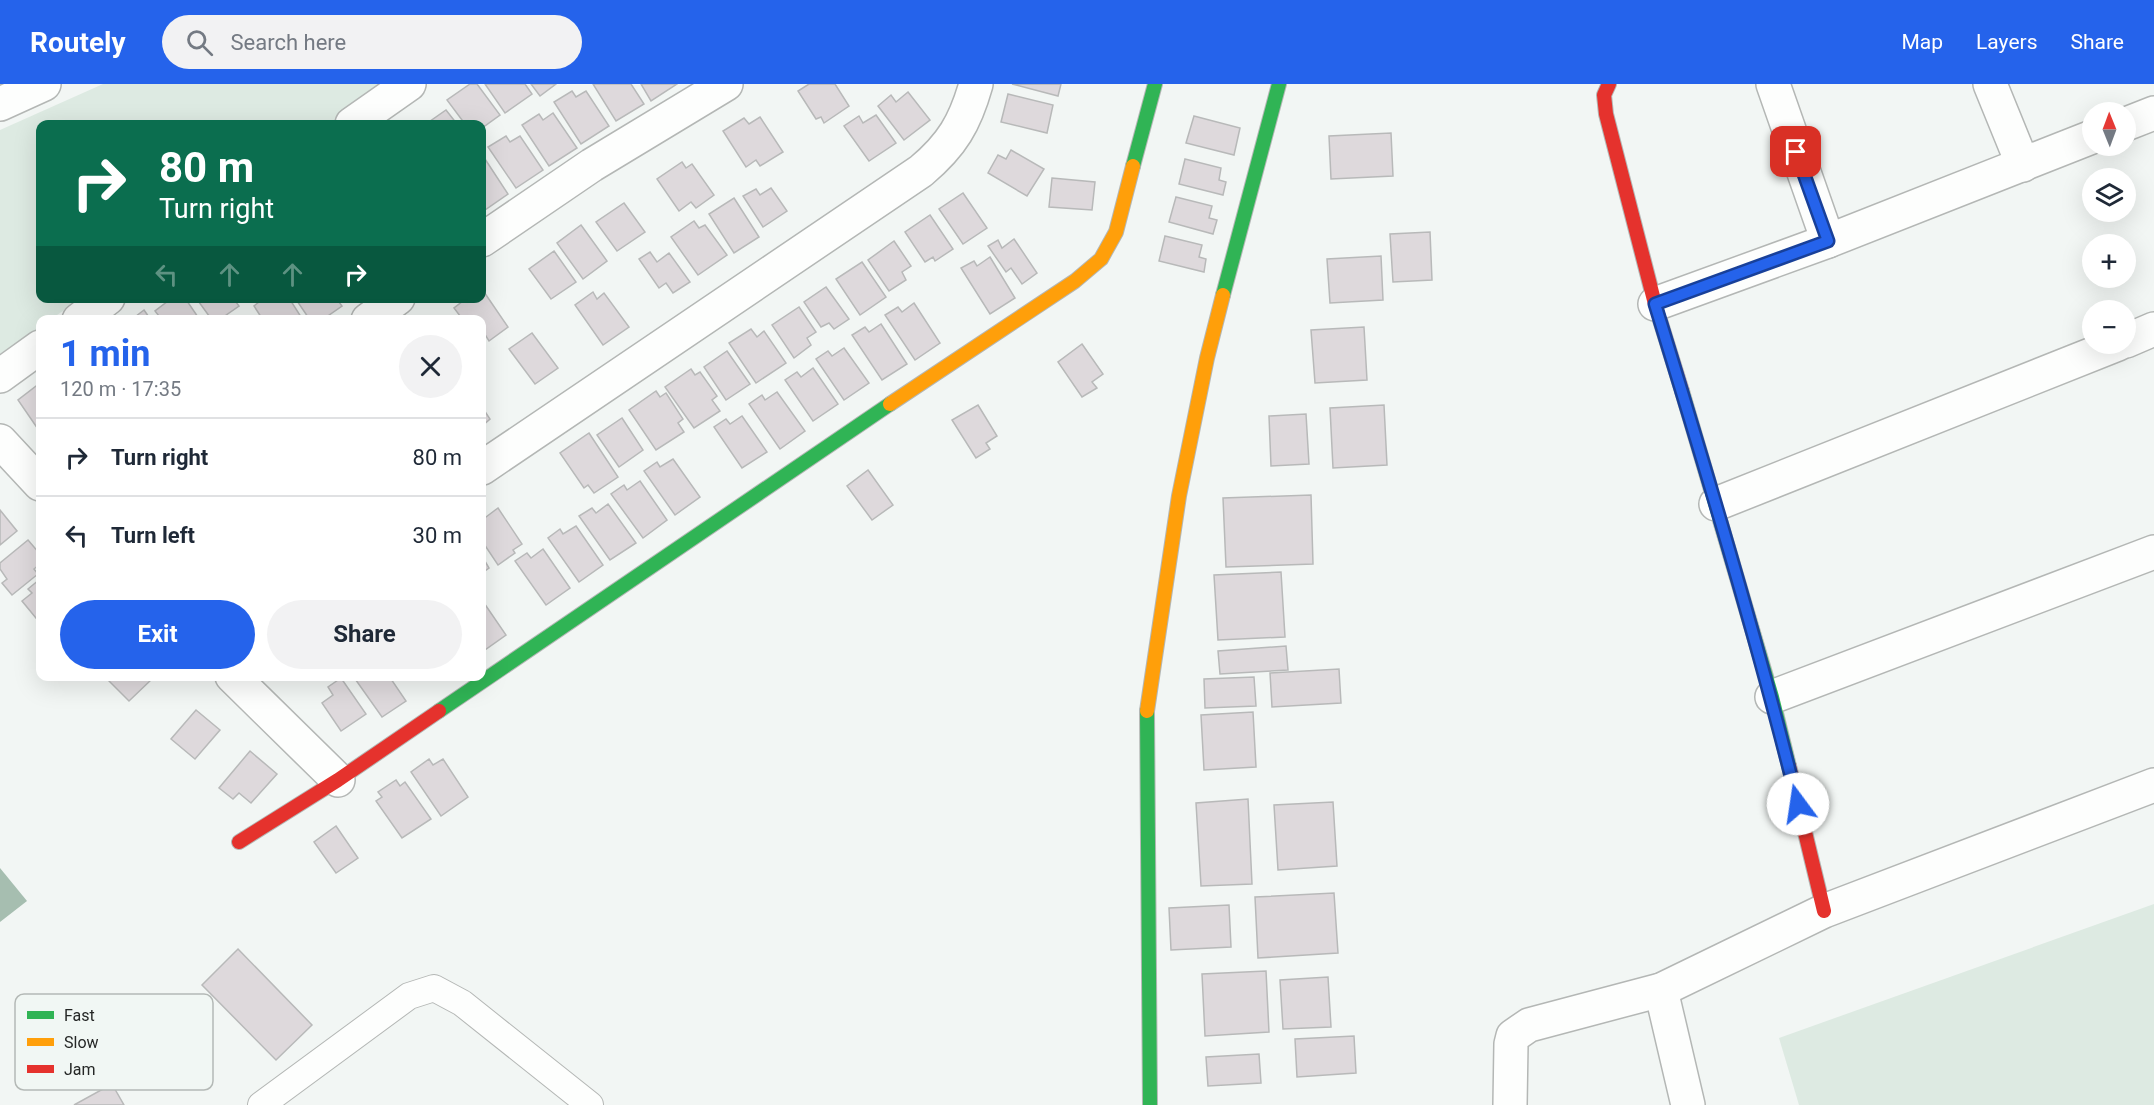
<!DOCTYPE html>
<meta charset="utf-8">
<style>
body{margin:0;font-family:Roboto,sans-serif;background:#f2f2f3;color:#1f2937;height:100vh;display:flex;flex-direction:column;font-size:22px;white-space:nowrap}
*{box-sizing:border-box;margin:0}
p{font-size:20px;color:#747a83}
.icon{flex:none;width:33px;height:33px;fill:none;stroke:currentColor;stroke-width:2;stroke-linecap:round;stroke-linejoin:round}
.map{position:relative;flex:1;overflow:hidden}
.side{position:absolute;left:36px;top:231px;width:450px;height:366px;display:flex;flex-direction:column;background:#fff;border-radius:12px;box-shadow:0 6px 24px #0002}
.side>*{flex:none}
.banner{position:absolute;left:36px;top:36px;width:450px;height:183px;border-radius:12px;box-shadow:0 6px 24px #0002;background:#0b6e4f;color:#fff;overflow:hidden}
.needle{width:39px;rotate:359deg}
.buttons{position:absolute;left:2082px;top:18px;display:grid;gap:12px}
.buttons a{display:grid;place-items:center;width:54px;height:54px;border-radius:50%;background:#fff;box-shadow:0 6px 24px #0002;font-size:30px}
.pin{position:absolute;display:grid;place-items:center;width:51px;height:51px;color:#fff;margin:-26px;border-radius:12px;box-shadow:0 3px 9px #0006}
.me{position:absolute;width:66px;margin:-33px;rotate:346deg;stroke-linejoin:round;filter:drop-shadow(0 0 4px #0008)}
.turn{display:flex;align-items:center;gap:21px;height:126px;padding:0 24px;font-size:27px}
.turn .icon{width:78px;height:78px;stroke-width:2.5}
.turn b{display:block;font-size:42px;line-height:51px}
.lanes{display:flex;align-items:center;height:57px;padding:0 24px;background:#0003;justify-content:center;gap:30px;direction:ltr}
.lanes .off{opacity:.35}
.round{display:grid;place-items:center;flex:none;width:63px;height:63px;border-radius:32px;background:#f2f2f3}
.headline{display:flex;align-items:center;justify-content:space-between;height:102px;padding:0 24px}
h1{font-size:36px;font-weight:700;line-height:45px;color:#2563eb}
.primary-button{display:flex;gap:12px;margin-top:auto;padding:12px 24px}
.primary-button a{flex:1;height:69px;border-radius:36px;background:#2563eb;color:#fff;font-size:24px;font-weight:700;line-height:69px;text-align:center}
.primary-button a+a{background:#f2f2f3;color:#1f2937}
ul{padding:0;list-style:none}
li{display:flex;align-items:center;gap:18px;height:78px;padding:0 24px;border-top:2px solid #e0e1e3}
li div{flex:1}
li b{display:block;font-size:22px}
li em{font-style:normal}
header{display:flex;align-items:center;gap:36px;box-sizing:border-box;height:84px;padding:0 30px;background:#2563eb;color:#fff}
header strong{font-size:28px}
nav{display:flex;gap:33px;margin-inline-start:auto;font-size:21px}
.search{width:420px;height:54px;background:#f2f2f3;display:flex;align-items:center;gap:15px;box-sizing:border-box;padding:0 21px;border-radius:33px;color:#747a83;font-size:22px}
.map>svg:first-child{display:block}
.green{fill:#ddeae2}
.water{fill:#a6beb0}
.building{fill:#ded9dc;stroke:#b8b9b9;stroke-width:1.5}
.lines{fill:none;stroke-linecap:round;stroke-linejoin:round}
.lane-casing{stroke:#b4b7b5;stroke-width:28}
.street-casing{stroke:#b4b7b5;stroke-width:36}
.fast-casing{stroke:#b4b7b5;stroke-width:16}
.slow-casing{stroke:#b4b7b5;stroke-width:16}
.jam-casing{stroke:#b4b7b5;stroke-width:16}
.lane{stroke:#fdfefd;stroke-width:26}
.street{stroke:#fdfefd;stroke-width:33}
.fast{stroke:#30b455;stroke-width:14}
.slow{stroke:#ff9f0a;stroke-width:14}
.jam{stroke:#e5322d;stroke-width:14}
.route-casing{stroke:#184099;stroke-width:15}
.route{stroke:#2563eb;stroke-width:10}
.key{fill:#f1f7f4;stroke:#b4b9b6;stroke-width:1.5}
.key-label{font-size:16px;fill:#252726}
</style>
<header>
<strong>Routely</strong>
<div class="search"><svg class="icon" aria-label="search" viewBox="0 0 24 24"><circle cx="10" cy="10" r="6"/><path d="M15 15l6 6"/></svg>Search here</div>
<nav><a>Map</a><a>Layers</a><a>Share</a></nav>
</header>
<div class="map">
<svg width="2154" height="1021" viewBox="0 0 2154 1021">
<rect width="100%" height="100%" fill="#f2f6f4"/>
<g class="green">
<polygon points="103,0 386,0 329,40 40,40 40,214 81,215 51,235 40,236 40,243 0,270 0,46"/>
<polygon points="2154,820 2154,1021 1799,1021 1779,954"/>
</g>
<polygon class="water" points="0,784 27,817 0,838"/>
<g class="building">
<polygon points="470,0 477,0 500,31 482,44 482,40 465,40 447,16"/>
<polygon points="485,0 525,0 532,10 505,29"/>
<polygon points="531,0 556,0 540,12"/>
<polygon points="593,0 631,0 644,20 616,37"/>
<polygon points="641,0 677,0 651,17"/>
<polygon points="809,0 835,0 849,22 824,39 821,33 816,35 798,7"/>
<polygon points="1012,0 1061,0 1058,12"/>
<polygon points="572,7 576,13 586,7 609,42 581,60 554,18"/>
<polygon points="908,8 930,36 904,56 878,22 891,11 896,18"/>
<polygon points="1008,10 1053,21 1047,49 1001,38"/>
<polygon points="446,26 457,40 426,40"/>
<polygon points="553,29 577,64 549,82 522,41 539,30 543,36"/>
<polygon points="876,31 896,59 869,77 844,42 859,32 863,39"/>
<polygon points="1194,32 1240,44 1234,71 1186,59"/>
<polygon points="760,33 783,68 760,82 756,76 746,83 723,47 744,34 749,40"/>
<polygon points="1391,49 1393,92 1331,95 1329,52"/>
<polygon points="506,52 510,58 520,52 543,86 516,104 488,63"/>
<polygon points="1011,66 1044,85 1027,112 988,89 998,71 1006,75"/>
<polygon points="485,75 508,110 482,128 482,78"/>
<polygon points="1185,75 1221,84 1219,96 1226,98 1223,111 1179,100"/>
<polygon points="682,78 686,84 692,80 714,111 696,124 691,118 679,127 657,95"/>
<polygon points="1052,94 1095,98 1092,126 1049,123"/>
<polygon points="771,104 787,127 763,143 743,112 756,105 760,111"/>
<polygon points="963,109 987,144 963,160 939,125"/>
<polygon points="1176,113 1212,122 1209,134 1217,136 1213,150 1169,138"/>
<polygon points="734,114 759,153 734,169 709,130"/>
<polygon points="624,119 645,148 617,167 596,138"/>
<polygon points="930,131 953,165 935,177 933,173 925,178 905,148"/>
<polygon points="694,137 699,144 705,141 727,171 698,191 671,153"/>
<polygon points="581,141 607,177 583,195 557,159"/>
<polygon points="1430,148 1432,196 1393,198 1390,150"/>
<polygon points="1165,152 1202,161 1199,173 1206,175 1204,188 1159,177"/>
<polygon points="1014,155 1037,189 1022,200 1011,184 1006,188 988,162 998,156 1002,164"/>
<polygon points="894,157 911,182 902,188 906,196 889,207 868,176"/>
<polygon points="554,167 576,198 551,215 529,185"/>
<polygon points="650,168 657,178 669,169 690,198 673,209 666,199 659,204 639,175"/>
<polygon points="1381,172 1383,216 1330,219 1327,175"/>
<polygon points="990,173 1015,214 990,230 961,184 974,177 977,182"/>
<polygon points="862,178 886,213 860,231 836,195"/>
<polygon points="826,203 849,235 834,245 829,239 821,243 804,218"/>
<polygon points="482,205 508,243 489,257 486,252 482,255 482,236 463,236 454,224 467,214 482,214"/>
<polygon points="593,208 597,215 604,209 629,243 603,261 575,221"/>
<polygon points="172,214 185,214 200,236 162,236 155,227"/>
<polygon points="196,214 233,214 239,222 219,236 212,236"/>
<polygon points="264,214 274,214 276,216 278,214 289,214 303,236 263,236 254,222"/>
<polygon points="295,214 336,214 342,222 322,236 310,236"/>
<polygon points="914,219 940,259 915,276 885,231 898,223 902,228"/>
<polygon points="799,223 816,248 807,254 811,261 794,274 772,241"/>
<polygon points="144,226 151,236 131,236"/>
<polygon points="881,240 907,280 882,296 852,251 865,243 869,248"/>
<polygon points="1364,243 1367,296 1315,299 1311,246"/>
<polygon points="751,245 757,253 764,247 786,279 756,299 729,259"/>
<polygon points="532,249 558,284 535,300 509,265"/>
<polygon points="1082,260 1103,290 1092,298 1097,304 1082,313 1058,278"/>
<polygon points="844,264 869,299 844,316 816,275 828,267 832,272"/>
<polygon points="727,267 750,300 726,316 704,283"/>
<polygon points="813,284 838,320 813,337 785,296 797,288 801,293"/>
<polygon points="691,285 695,291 700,288 717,312 712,316 720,327 694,344 665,303"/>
<polygon points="40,299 40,348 18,316"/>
<polygon points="656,307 660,313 666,309 683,335 678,339 684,348 656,366 629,326"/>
<polygon points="777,308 805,347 780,365 749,320 762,311 765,316"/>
<polygon points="978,321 997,352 986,359 990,365 976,374 952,336"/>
<polygon points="1384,321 1387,381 1333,384 1330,324"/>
<polygon points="482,323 490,335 482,342"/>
<polygon points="1306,330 1309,380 1271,382 1269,332"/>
<polygon points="742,332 767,368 742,384 714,343 726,335 730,340"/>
<polygon points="622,334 643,366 619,383 597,351"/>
<polygon points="589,349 618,393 594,409 588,401 584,404 560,369"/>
<polygon points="673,375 700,413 675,431 644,387 657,378 660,383"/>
<polygon points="868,386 893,421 872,436 847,402"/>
<polygon points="640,397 667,436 643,454 611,410 624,401 627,406"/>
<polygon points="1311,411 1313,480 1226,483 1223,414"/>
<polygon points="608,420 636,459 610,476 579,432 592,424 596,429"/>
<polygon points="498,424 522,460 513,466 515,469 498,481 482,457 482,436"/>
<polygon points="0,426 17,447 0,461"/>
<polygon points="576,442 603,481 579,498 548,454 560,445 563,450"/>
<polygon points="28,456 40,470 40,480 34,485 38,490 12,511 2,499 7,495 0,485 0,479"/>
<polygon points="543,465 570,504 546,521 515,477 527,469 531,474"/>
<polygon points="482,472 489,484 482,489"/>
<polygon points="1281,488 1285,553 1218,556 1214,491"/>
<polygon points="40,495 40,539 22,517 32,509 28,505"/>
<polygon points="482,516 506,551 482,568"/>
<polygon points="1286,562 1288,586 1220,590 1218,567"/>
<polygon points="1339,585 1341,619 1272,623 1270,589"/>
<polygon points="113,592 148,592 151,596 129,617 109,597"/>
<polygon points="353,592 389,592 406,617 382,633"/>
<polygon points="1254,593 1256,622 1205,624 1204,595"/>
<polygon points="341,594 366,630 341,647 322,619 333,611 328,603"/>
<polygon points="196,626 220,646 195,675 171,655"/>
<polygon points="1253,628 1256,683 1204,686 1201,631"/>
<polygon points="250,667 277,690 251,719 239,709 233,715 219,704"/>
<polygon points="429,675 433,681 443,675 468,713 441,732 411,688"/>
<polygon points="396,696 400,702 405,698 431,735 402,754 376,717 382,713 378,708"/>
<polygon points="1248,715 1252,800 1201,802 1196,719"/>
<polygon points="1333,718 1337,782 1278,786 1274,721"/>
<polygon points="336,742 358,774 336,789 314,758"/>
<polygon points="1334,809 1338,869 1258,874 1255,813"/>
<polygon points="1229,821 1231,863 1171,866 1169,824"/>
<polygon points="238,865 312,941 276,976 202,901"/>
<polygon points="1266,887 1269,948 1205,952 1202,890"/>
<polygon points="1328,893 1331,943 1283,945 1280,896"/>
<polygon points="1354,952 1356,989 1297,993 1295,955"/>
<polygon points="1259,970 1261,999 1208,1002 1206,973"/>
<polygon points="112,1000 124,1021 74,1021"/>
</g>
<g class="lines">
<defs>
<polyline id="lane" points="261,1021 409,912 434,904 462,919 590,1021"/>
<g id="street">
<polyline points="1773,0 1828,157"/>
<polyline points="1990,0 2023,81"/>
<polyline points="0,20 44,0"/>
<polyline points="352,40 409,0"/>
<polyline points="2126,40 2154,29"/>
<polyline points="482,156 592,81 726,0"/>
<polyline points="1655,220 1828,157 2092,53"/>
<polyline points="79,236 108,214"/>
<polyline points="368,236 398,214"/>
<polyline points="2126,257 2154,245"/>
<polyline points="0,292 40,263"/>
<polyline points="0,357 40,400"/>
<path d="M482,384L921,87C952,61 965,39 976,0"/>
<polyline points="1716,420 2118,260"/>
<polyline points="232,592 338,696"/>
<polyline points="1772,613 2154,468"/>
<polyline points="1661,906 1688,1021"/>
<polyline points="1510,1021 1511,960 1513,952 1529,941 1661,906 1824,827 2154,701"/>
</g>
<g id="fast">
<polyline points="1133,82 1155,0"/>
<polyline points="1223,211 1279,0"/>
<polyline points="1682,307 1772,613 1789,682"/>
<polyline points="439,627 890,320"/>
<polyline points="1147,627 1150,1021"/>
</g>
<g id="slow">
<polyline points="890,320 1075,197 1101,175 1116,148 1133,82"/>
<polyline points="1147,627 1179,412 1207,274 1223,211"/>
</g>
<g id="jam">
<polyline points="1609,0 1604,11 1606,30 1655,220 1682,307"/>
<polyline points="1789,682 1824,827"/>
<polyline points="239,758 338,696 439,627"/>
</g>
</defs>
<use href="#lane" class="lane-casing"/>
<use href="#street" class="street-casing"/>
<use href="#fast" class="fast-casing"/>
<use href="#slow" class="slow-casing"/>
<use href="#jam" class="jam-casing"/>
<use href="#lane" class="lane"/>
<use href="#street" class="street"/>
<use href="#fast" class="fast"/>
<use href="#slow" class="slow"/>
<use href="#jam" class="jam"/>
</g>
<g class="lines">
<defs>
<path id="route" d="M1796,68L1828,157L1655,220C1706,386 1756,551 1798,720"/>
</defs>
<use href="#route" class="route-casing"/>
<use href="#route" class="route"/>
</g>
<rect x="15" y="910" width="198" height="96" rx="9" class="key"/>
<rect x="27" y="927" width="27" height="8" fill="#30b455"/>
<rect x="27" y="954" width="27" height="8" fill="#ff9f0a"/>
<rect x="27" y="981" width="27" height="8" fill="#e5322d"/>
<g class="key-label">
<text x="64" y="937">Fast</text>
<text x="64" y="964">Slow</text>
<text x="64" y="991">Jam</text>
</g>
</svg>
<div class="buttons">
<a><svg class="needle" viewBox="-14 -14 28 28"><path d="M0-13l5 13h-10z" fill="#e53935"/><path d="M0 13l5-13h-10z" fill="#747a83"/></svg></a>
<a><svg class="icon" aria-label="layers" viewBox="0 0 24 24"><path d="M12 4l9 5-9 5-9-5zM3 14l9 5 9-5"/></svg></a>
<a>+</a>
<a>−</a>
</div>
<div class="pin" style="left:1796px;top:68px;background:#d93025"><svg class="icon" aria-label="arrive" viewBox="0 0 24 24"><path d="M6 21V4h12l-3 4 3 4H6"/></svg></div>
<svg class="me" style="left:1798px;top:720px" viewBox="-20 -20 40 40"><circle r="19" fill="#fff"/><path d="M0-13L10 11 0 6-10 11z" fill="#2563eb"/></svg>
<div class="banner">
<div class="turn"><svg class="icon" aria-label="right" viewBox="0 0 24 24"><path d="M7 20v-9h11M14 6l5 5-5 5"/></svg><div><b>80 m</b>Turn right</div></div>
<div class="lanes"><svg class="icon off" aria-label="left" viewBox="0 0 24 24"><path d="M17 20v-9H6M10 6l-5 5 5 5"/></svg><svg class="icon off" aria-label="ahead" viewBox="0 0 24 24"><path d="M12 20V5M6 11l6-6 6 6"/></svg><svg class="icon off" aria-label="ahead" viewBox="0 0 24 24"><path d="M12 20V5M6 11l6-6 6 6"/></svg><svg class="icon" aria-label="right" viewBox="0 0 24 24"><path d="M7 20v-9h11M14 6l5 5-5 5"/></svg></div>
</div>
<section class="side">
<div class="headline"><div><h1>1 min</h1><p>120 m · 17:35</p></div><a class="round"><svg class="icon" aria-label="close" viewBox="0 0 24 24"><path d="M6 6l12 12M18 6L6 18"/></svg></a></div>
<ul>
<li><svg class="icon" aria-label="right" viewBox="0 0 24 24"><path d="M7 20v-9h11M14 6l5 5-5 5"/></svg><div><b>Turn right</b></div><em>80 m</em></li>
<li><svg class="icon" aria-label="left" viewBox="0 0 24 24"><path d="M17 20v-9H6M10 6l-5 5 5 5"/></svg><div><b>Turn left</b></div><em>30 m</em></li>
</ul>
<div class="primary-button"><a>Exit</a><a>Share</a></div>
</section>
</div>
